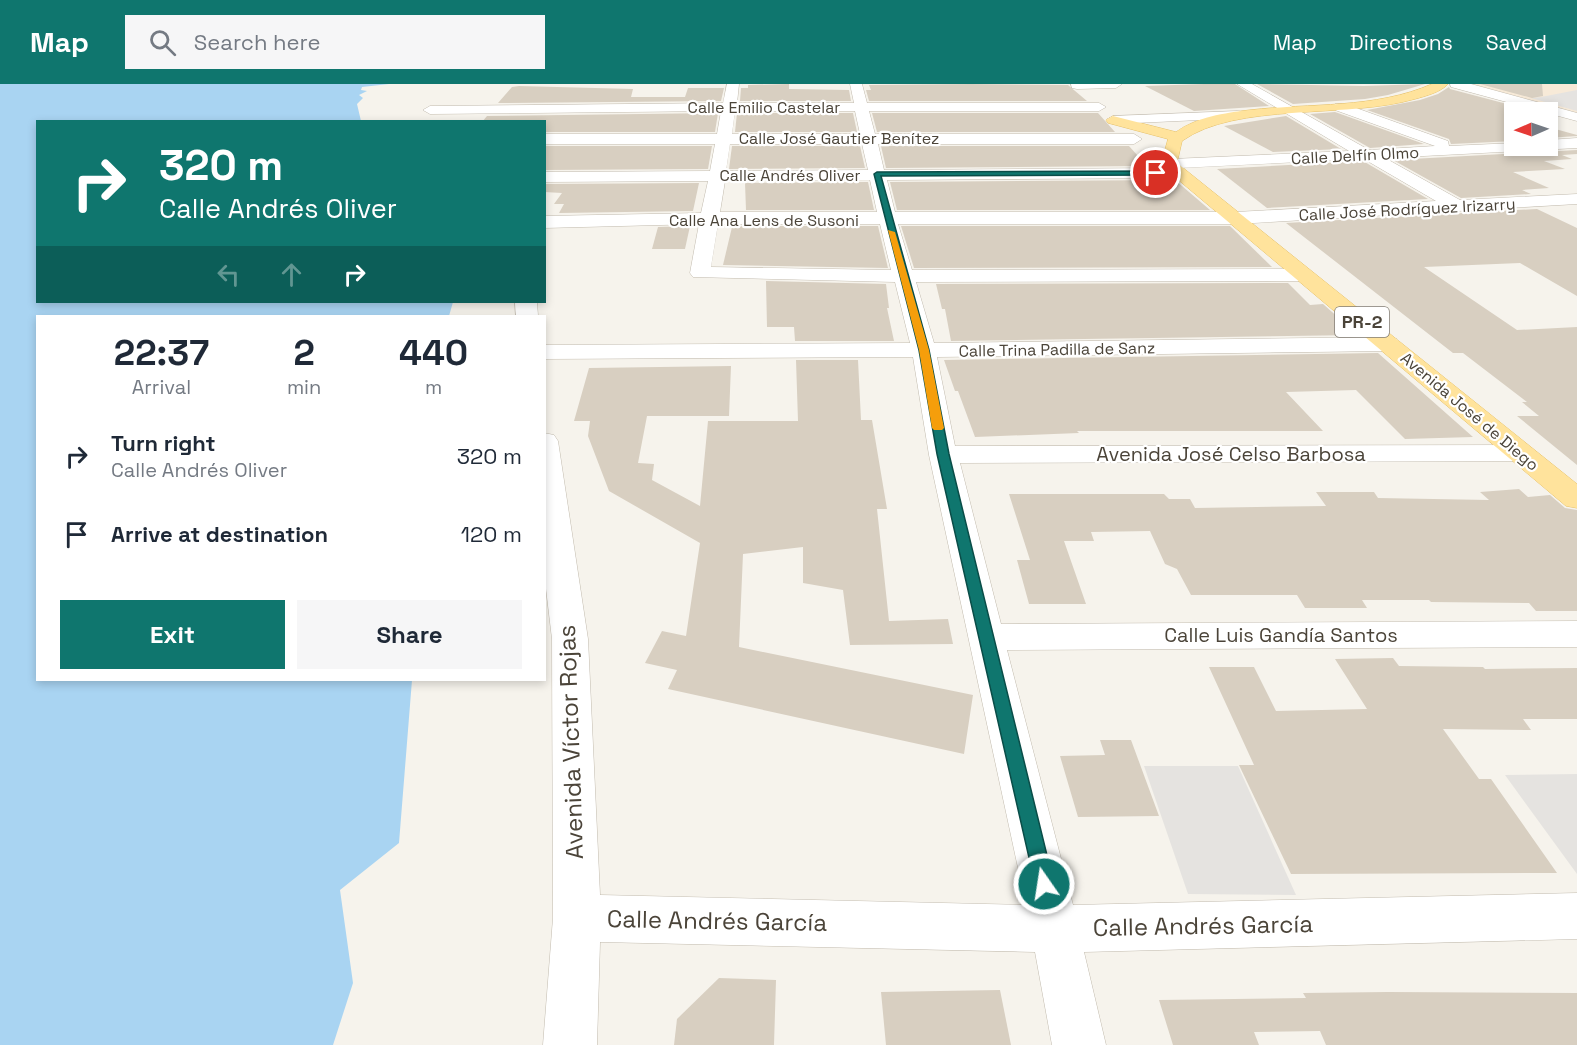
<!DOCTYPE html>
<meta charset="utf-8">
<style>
body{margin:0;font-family:"Space Grotesk",sans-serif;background:#f6f6f7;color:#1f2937;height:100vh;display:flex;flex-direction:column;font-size:22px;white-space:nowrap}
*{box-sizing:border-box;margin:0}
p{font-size:20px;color:#747a83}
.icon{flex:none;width:33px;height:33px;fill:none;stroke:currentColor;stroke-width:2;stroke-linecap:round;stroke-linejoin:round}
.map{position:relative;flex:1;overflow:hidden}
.sheet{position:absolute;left:36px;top:231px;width:510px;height:366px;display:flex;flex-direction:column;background:#fff;border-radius:0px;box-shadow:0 3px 9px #0003}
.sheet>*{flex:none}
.hud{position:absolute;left:36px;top:36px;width:510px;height:183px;border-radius:0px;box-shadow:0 3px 9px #0003;background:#0f766e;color:#fff;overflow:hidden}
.needle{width:39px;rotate:268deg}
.buttons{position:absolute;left:1504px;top:18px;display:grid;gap:12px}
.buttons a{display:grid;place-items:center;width:54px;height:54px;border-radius:0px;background:#fff;box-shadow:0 3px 9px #0003;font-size:30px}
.pin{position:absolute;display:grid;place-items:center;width:51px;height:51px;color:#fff;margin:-26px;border:3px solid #fff;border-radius:50%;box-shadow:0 2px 6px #0007}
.me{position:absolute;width:66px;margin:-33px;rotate:347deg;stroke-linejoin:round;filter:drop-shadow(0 0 4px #0008)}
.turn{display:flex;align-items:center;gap:21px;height:126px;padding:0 24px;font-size:27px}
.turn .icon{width:78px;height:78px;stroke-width:2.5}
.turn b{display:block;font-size:42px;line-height:51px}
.lanes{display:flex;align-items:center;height:57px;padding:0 24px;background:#0003;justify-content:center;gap:30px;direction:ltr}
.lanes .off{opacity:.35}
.eta{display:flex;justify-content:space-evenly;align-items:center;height:102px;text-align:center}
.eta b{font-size:36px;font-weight:600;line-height:42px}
.primary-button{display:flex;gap:12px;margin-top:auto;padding:12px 24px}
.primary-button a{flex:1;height:69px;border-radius:0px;background:#0f766e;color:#fff;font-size:24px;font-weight:600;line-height:69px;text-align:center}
.primary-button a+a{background:#f6f6f7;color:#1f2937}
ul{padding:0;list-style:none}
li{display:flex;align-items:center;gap:18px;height:78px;padding:0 24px}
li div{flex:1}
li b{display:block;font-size:22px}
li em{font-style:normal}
header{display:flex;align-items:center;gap:36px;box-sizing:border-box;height:84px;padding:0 30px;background:#0f766e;color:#fff}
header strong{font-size:28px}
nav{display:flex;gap:33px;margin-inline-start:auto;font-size:21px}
.search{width:420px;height:54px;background:#f6f6f7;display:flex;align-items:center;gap:15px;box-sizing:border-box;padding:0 21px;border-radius:0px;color:#747a83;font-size:22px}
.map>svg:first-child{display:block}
.commercial{fill:#f7ead8}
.parking{fill:#e5e3e0}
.water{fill:#a9d4f2}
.building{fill:#d8cfc1}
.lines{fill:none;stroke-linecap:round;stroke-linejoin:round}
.minor-casing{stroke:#c2bbae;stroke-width:1}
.major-casing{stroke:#e6c16a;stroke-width:1}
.minor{fill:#fff;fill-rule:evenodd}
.major{fill:#ffe39c;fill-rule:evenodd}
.route{fill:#0f766e;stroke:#0a4d48;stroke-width:1.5}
.slow{fill:#f59e0b}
.labels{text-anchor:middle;stroke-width:4.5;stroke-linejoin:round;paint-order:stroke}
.far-street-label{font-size:16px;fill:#4b4439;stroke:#fff}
.shield{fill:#fff;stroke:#817c74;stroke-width:1.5}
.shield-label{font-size:18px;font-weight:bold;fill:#4b4439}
.street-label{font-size:20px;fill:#4b4439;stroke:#fff}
.near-street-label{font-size:24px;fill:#4b4439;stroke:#fff}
</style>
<header>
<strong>Map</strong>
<div class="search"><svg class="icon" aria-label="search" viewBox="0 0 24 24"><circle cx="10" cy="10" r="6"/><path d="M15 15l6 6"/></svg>Search here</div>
<nav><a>Map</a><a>Directions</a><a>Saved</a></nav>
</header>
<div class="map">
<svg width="1577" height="961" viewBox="0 0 1577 961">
<rect width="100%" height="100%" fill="#f6f3ec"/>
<polygon class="commercial" points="1462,0 1577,0 1577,31"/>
<g class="parking">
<polygon points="1577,6 1577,27 1531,14 1541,13"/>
<polygon points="1144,682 1238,682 1296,811 1188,810"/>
<polygon points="1577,690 1577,790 1505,691"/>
</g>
<polygon class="water" points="0,0 389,0 362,3 361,6 367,7 359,11 363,14 357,20 361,37 38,38 38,218 453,218 449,232 38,232 38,596 412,596 399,759 340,806 353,899 333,961 0,961"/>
<g class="building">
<polygon points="789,0 789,5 849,6 851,17 740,17 741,4 748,4 748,1"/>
<polygon points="971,0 1068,1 1087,17 869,17 866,6 871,6 869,1"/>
<polygon points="1204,0 1235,0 1269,22 1194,27 1145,2"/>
<polygon points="1257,0 1364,2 1425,0 1388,11 1365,15 1293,20"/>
<polygon points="1480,0 1542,0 1543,12 1532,14"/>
<polygon points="519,2 633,5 631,13 685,13 688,4 724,4 721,17 498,19 512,3"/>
<polygon points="1449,3 1450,5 1537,28 1515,28 1515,57 1451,60 1449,55 1367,26 1420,16 1438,10"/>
<polygon points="1335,28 1424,60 1370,64 1310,30"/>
<polygon points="718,29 715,48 544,48 544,38 482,38 487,32"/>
<polygon points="737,29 853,29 857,48 735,48"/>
<polygon points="872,29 1098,29 1115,48 877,48"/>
<polygon points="1286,32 1341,65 1273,68 1224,42"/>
<polygon points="1548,43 1577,51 1577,52 1548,54"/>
<polygon points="544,62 712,62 708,85 544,86"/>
<polygon points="732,62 860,62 865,84 729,85"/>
<polygon points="881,62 1129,62 1147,82 886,84"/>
<polygon points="1577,66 1577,70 1562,71 1572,75 1544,77 1565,85 1513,88 1549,104 1522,106 1531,110 1461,114 1393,76"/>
<polygon points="1363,77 1428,115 1267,124 1217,85"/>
<polygon points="1175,96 1210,126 897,126 890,98"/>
<polygon points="868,98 874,126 746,126 745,99"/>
<polygon points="699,99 693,127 559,129 564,120 554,120 562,109 544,108 544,100"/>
<polygon points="1537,125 1577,144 1577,212 1520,179 1424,183 1517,246 1577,243 1577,381 1517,332 1539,332 1522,318 1527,318 1463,269 1453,269 1286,139"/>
<polygon points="690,142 685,165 652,165 658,143"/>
<polygon points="746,142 878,142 888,184 723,181 732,143"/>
<polygon points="901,142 1230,142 1272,183 914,184"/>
<polygon points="766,197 886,200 889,224 887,224 894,257 795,257 794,243 767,243"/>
<polygon points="1288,199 1310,221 1323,220 1358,251 951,257 945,225 942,225 936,200"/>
<polygon points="1378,269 1473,353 1405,355 1356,306 1286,308 1323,347 1077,347 1079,349 975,353 958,307 955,307 944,276"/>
<polygon points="796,276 858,276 861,336 872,336 887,425 877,425 889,537 948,535 953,560 850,561 843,506 803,499 803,463 743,470 739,563 973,611 964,670 668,605 677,586 645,579 662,547 686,552 700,459 609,407 588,352 590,337 574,337 589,284 731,282 729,332 647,332 638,379 654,380 652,396 700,422 708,337 798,337"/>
<polygon points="1519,405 1528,413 1550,411 1565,424 1577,426 1577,527 1536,527 1529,519 1431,518 1429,516 1362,516 1367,524 1305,524 1297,511 1191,511 1177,485 1165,480 1150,447 1091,448 1094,457 1064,457 1086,520 1029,520 1017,476 1030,476 1009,410 1164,410 1169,415 1190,415 1195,424 1326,422 1316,408 1374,408 1378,414 1489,416 1480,408"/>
<polygon points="1393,574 1399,582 1483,583 1485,585 1577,584 1577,635 1523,635 1531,646 1443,645 1479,695 1491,695 1557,789 1291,790 1239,681 1254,681 1209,583 1254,583 1276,627 1367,625 1335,575"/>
<polygon points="1100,656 1131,656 1159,732 1078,733 1060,672 1105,671"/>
<polygon points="719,894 776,896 774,961 674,961 677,935"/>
<polygon points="1000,906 1011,961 886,961 881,908"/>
<polygon points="1388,908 1577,909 1577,961 1326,961 1320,947 1254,948 1259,961 1173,961 1159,916 1306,914 1303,909"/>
</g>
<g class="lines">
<defs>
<g id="minor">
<path d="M727,0H739L737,19H854L850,0H862L867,19H1099L1106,23L1099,27H869L875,50H1134L1142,55L1134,60H878L884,86L1166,84L1148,71L1150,68H1162L1172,75L1349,67L1237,0H1252L1369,66L1435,62L1335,26L1333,23L1335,20H1345L1448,57L1449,62L1515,59V62H1548V56L1577,54V64L1385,74L1460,116L1577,110V120L1236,140H898L912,186L1304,185L1311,187L1314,191L1311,195L1304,197L916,198L934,259L1389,253L1397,255L1401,260L1397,265L1389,267L937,273L955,362L1520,361L1530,363L1534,369L1530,375L1520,377L960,379L1001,540L1577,537V563L1007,566L1073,821L1577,809V855L1084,868L1106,961H1052L1035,868L600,858L597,961H543L553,834L552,555L544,488V349L554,351L558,357L588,555L600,811L1026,821L929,371L913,273L544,275V261L910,259L895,198L693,193L690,189L699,140L544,144V132L701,129L708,97L544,98V88L710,87L715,60H544V50H717L721,27L430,30L423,26L430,22L723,19ZM735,27H855L860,50H732ZM730,60H862L868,86L726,87ZM1364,75L1436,117L1236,128H895L887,96L1179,94L1187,89L1180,84ZM870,96L877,128H720L725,97ZM718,140H880L891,186L711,183Z"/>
<polygon points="1071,0 1122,0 1116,4 1077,5 1072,4"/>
<polygon points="1450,0 1471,0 1577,29 1577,37 1451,3"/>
<polygon points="1238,27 1243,28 1245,31 1243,34 1113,40 1106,36 1113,32"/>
<polygon points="515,218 537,218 538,232 516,232"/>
</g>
<path id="major" d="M1432,0H1448C1441,8 1426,12 1415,15C1347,35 1236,18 1182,57L1177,79L1577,400V424L1566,422L1163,83L1161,80L1168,55L1108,39L1106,36L1113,32L1176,48C1197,33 1224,29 1250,26C1310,19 1375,25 1432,0Z"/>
</defs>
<use href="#minor" class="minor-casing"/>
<use href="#major" class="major-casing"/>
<use href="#minor" class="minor"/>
<use href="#major" class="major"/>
</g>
<polygon class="route" points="1156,87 1158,91 881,92 929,266 949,370 1054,800 1051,806 1044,809 1038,806 1035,800 937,370 919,266 874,90 877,88"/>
<polygon class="slow" points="888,146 895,148 929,266 944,344 942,346 934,346 932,344 919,266"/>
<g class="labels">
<g class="far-street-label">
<text x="764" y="29">Calle Emilio Castelar</text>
<text x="839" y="60">Calle José Gautier Benítez</text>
<text transform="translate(1355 71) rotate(-3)" y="6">Calle Delfín Olmo</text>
<text x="790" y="97">Calle Andrés Oliver</text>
<text transform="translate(1407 125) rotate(-3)" y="6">Calle José Rodríguez Irizarry</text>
<text x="764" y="142">Calle Ana Lens de Susoni</text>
<text transform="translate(1057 265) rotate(-1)" y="6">Calle Trina Padilla de Sanz</text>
<text transform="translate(1470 327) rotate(40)" y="6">Avenida José de Diego</text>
</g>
<rect class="shield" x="1335" y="223" width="54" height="30" rx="4.5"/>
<g class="shield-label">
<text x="1362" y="244">PR-2</text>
</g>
<g class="street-label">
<text x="1231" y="377">Avenida José Celso Barbosa</text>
<text x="1281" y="558">Calle Luis Gandía Santos</text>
</g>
<g class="near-street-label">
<text transform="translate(571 658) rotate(-92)" y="8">Avenida Víctor Rojas</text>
<text transform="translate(717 837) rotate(1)" y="8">Calle Andrés García</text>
<text transform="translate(1203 842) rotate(-1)" y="8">Calle Andrés García</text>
</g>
</g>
</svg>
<div class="buttons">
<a><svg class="needle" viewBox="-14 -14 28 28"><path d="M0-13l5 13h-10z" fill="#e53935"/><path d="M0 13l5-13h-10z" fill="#747a83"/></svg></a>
</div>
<div class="pin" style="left:1156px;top:89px;background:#d93025"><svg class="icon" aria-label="arrive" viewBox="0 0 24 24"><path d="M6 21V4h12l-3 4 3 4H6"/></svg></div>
<svg class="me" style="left:1044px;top:800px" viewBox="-20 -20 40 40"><circle r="17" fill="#0f766e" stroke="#fff" stroke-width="3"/><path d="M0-11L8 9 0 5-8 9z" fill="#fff"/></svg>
<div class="hud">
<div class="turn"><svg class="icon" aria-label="right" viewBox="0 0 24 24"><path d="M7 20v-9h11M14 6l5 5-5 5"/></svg><div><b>320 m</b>Calle Andrés Oliver</div></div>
<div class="lanes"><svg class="icon off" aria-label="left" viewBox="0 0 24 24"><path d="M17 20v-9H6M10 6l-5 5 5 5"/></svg><svg class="icon off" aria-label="ahead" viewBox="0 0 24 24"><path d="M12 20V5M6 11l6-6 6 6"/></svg><svg class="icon" aria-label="right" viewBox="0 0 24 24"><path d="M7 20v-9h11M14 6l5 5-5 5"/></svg></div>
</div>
<section class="sheet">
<div class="eta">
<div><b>22:37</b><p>Arrival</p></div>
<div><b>2</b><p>min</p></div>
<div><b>440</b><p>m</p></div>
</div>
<ul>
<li><svg class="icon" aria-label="right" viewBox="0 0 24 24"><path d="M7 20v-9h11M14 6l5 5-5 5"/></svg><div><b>Turn right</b><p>Calle Andrés Oliver</p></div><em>320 m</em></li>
<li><svg class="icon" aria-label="arrive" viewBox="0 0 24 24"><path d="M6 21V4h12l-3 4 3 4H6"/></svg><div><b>Arrive at destination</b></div><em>120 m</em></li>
</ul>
<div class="primary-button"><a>Exit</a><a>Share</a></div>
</section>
</div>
